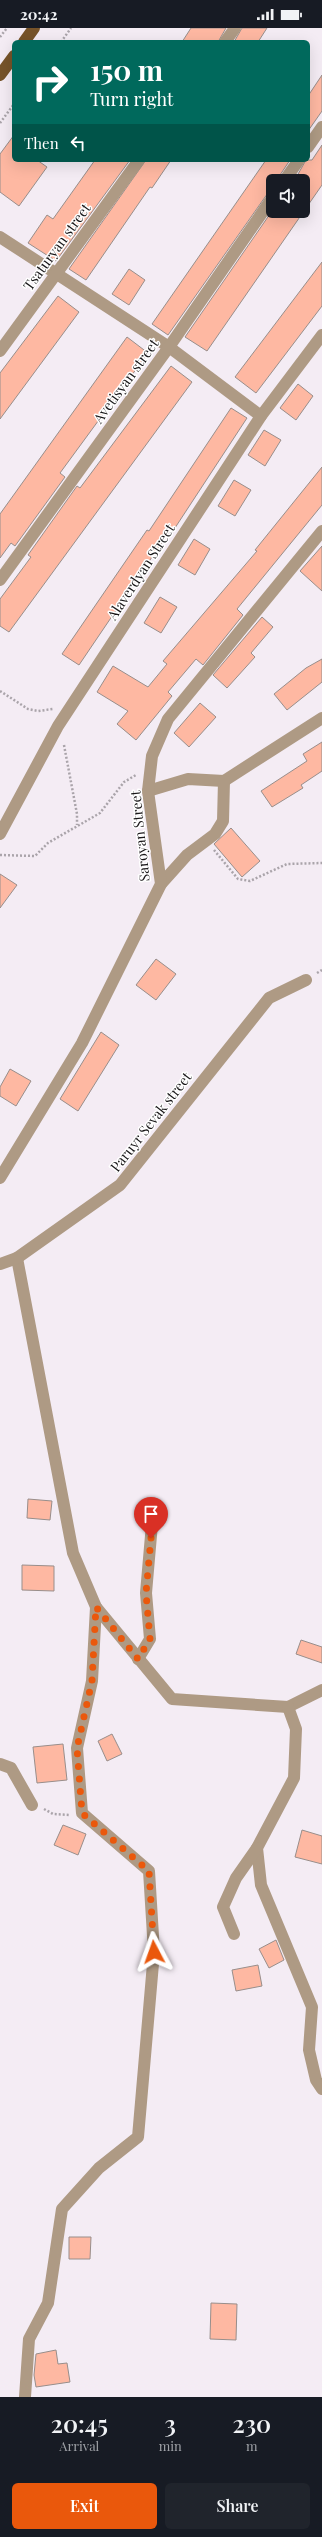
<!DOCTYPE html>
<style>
body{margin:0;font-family:"Playfair Display",serif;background:#20242c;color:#f1f3f6;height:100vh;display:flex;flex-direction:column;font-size:15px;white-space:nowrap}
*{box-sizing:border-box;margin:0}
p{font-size:13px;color:#9ea1a6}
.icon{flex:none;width:22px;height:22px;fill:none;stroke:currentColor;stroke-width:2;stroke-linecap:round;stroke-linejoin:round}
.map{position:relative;height:2369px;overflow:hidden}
.panel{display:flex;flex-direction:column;background:#171b24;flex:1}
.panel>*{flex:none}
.guide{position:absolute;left:12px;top:12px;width:298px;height:122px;border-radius:6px;box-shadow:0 4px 16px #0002;background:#00695c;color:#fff;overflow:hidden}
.controls{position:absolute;left:266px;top:146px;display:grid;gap:8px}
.controls a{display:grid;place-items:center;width:44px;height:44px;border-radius:6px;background:#171b24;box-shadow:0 4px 16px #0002;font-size:20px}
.pin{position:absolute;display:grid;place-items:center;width:34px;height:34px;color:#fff;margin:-41px -17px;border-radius:50% 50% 50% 0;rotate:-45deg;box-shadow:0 0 4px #0007}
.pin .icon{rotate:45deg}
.me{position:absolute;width:44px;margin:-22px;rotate:356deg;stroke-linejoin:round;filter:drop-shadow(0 0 3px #0008)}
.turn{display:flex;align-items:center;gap:14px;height:84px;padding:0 12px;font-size:18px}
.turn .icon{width:52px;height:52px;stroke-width:2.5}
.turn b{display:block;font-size:28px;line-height:34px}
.then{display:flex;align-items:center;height:38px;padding:0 12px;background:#0003;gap:8px;font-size:15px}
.eta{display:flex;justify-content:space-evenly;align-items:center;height:68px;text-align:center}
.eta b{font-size:24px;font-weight:600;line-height:28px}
.cta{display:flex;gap:8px;margin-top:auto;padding:8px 12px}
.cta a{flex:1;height:46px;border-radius:6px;background:#ea580c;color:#fff;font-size:16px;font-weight:600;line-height:46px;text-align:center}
.cta a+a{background:#20242c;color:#f1f3f6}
.status{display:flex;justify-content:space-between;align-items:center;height:28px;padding:0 20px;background:#171b24;direction:ltr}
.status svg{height:11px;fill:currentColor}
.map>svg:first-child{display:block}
.building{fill:#feb8a2;stroke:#988e8b}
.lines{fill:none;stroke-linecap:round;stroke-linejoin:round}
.path{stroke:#aaa4aa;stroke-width:2.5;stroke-dasharray:2 2;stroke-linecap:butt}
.minor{stroke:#ae9a84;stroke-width:12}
.major{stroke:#765329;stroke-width:12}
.route{stroke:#ea580c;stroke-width:7;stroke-dasharray:0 12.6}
.labels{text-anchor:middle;stroke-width:3;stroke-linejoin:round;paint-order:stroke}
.street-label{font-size:14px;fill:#181618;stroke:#fff}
</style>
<div class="status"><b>20:42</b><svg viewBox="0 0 49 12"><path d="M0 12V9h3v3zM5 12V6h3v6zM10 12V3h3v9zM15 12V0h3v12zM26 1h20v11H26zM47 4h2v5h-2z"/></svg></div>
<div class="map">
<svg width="322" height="2369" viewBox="0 0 322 2369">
<rect width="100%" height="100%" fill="#f4ecf4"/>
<g class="building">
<polygon points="191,0 226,0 218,14 182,14"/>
<polygon points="242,0 267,0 258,14 234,14"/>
<polygon points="322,47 322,83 308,103 308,68"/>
<polygon points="14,107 14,132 37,132 47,139 19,178 0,164 0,126"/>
<polygon points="322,117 322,157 207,323 185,309 272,183 303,183 303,152 297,148 306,132 312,132"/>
<polygon points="95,132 130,132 56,233 28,215 47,187 53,191"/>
<polygon points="146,132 171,132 152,160 150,159 86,252 69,241"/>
<polygon points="266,132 290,132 276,153 273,153 270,162 168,307 152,296"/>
<polygon points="322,234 322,278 256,365 235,349"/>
<polygon points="129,241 145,252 129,277 112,266"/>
<polygon points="58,268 79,284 0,391 0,345"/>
<polygon points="127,309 148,325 60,445 65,449 15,518 11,515 0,530 0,486"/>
<polygon points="171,338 192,354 9,604 0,598 0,571 31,529 28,527 77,458 80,460"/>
<polygon points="298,356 313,368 296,392 280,380"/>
<polygon points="231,380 247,390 171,506 169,504 79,637 62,626 147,502 149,503"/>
<polygon points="264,402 281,412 265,438 248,427"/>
<polygon points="322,439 322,477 237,581 243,587 203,637 196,631 168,664 172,668 136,712 117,696 128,683 97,664 113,638 148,659 167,636 163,633 257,523 255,522"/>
<polygon points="234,452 251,462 235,488 218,478"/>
<polygon points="194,511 210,521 195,547 178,537"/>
<polygon points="322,518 322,563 300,543"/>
<polygon points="160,569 177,579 161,605 144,595"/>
<polygon points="262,589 273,599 251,625 255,629 227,660 213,647"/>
<polygon points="322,631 322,654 287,682 274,666 306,640"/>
<polygon points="200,675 216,689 189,719 174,705"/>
<polygon points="322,714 322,743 301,757 303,760 272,779 261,763 307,733 303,726"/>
<polygon points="231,800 260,833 242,849 214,816"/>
<polygon points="0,846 17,857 0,880"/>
<polygon points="156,931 176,946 156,972 136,957"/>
<polygon points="101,1004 119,1017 78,1083 60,1071"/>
<polygon points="10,1041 31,1053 16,1078 0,1068 0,1059"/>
<polygon points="28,1471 52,1473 50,1492 27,1490"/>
<polygon points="22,1537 54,1538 54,1563 22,1562"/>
<polygon points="301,1612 322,1619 322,1635 296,1626"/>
<polygon points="112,1706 122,1726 107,1733 98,1713"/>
<polygon points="63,1716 67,1752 37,1755 33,1719"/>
<polygon points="63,1797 86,1806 78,1827 54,1817"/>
<polygon points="302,1802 322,1808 322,1836 295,1829"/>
<polygon points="276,1912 284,1932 269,1940 259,1921"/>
<polygon points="258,1937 262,1958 236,1963 232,1942"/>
<polygon points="69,2209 91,2209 90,2231 69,2231"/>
<polygon points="211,2275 237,2276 236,2312 210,2311"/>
<polygon points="56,2322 58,2336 67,2335 70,2354 36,2359 34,2347 36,2326"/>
</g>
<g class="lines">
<g class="path">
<polyline points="0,9 7,0"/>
<polyline points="61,14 71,0"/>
<polyline points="0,95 14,76"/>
<polyline points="0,663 28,681 38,683 53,681"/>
<polyline points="64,717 77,786 77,797"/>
<polyline points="214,822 238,851 250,853 287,836 322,835"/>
<polyline points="0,827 35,828 48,815 100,785 124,754 136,747"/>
<polyline points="317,945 322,942"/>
<polyline points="44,1781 53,1786 69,1787"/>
</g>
<g class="minor">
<polyline points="225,14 235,0"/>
<polyline points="308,119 322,99"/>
<polyline points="284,153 299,132"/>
<polyline points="0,209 169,319 261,388"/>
<polyline points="0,323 139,132"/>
<polyline points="0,552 169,319 273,169"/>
<polyline points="148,763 188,751 224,753 322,690"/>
<polyline points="0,806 58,698 261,388 322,307"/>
<polyline points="161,856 187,827 215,806 223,793 224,753"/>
<polyline points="0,1150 82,1015 161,856 148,763 152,728 168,691 322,503"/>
<polyline points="17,1230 73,1525 96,1579 172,1671 288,1679 322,1662"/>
<polyline points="0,1236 17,1230 120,1157 269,970 306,952"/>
<polyline points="138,1631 150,1611 146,1565 152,1496"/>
<polyline points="288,1679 296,1701 294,1750 257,1820 261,1857 312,1979 309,2022 316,2052 322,2061"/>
<polyline points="0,1736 11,1740 32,1777"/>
<polyline points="234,1906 223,1879 236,1850 257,1820"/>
<polyline points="25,2369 29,2311 48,2275 62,2181 99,2140 138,2109 154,1924 149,1843 82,1785 77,1720 92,1653 96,1579"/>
</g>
<g class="major">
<polyline points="24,14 34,0"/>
<polyline points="0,47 14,28"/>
</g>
</g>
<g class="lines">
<polyline class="route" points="151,1510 146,1565 150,1611 138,1631 96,1579 92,1653 77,1720 82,1785 149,1843 154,1924"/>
</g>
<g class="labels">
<g class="street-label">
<text transform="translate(57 219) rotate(-54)" y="5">Tsaturyan street</text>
<text transform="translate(126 353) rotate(-54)" y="5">Avetisyan street</text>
<text transform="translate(141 544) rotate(-57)" y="5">Alaverdyan Street</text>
<text transform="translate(140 808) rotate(-96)" y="5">Saroyan Street</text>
<text transform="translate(151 1094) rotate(-52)" y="5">Paruyr Sevak street</text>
</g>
</g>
</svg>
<div class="controls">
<a><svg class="icon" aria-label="sound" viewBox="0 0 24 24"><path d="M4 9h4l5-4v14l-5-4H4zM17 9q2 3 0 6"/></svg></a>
</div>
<div class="pin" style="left:151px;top:1510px;background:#d93025"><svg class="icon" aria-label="arrive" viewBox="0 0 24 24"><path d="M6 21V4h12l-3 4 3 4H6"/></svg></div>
<svg class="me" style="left:154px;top:1924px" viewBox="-20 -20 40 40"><path d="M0-17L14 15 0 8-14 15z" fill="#ea580c" stroke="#fff" stroke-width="4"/></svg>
<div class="guide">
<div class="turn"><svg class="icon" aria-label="right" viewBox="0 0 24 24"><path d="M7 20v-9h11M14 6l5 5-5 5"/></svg><div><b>150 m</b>Turn right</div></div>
<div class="then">Then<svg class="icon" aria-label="left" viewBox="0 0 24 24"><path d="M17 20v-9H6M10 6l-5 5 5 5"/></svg></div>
</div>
</div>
<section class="panel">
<div class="eta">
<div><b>20:45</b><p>Arrival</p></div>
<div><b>3</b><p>min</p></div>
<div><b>230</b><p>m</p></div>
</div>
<div class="cta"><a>Exit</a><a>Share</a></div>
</section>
